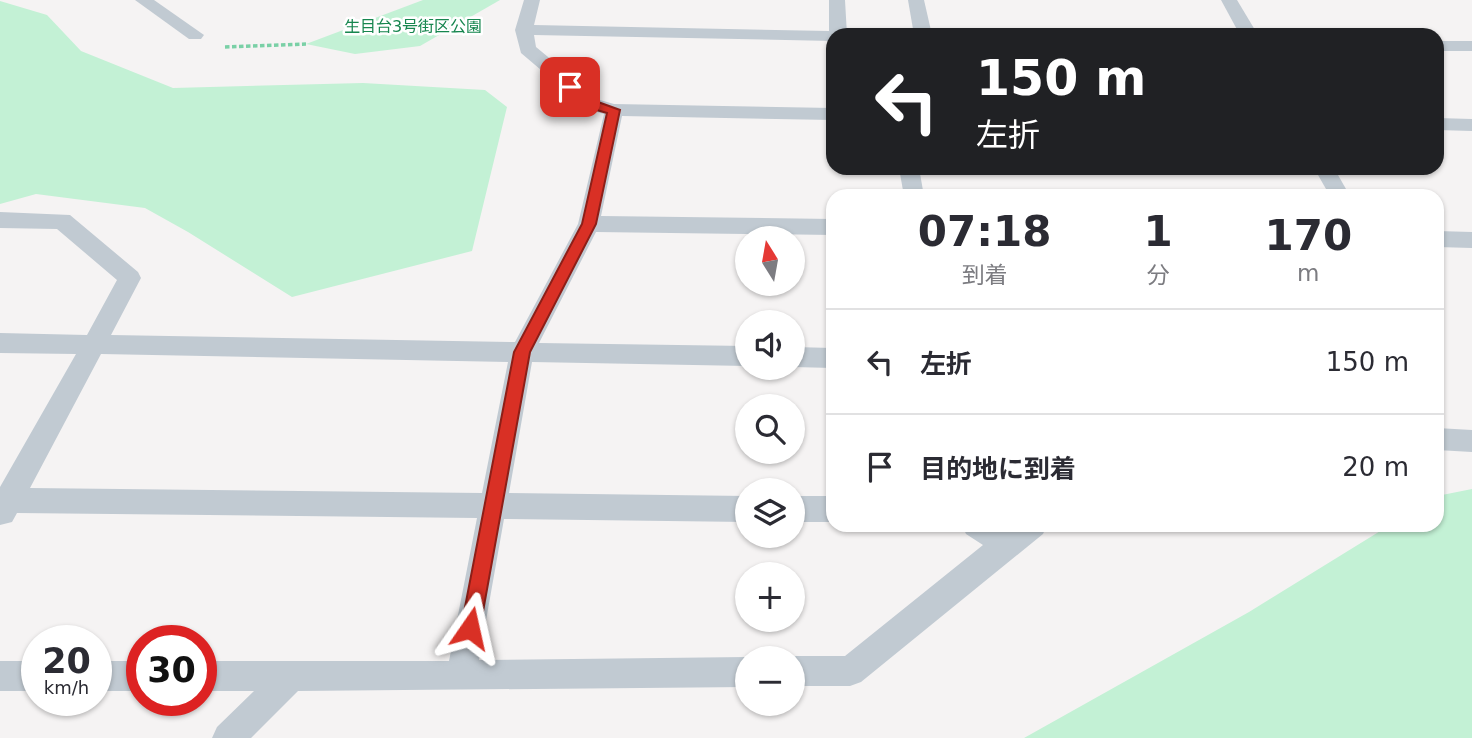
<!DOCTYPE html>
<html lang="ja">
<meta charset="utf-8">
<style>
body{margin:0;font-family:"DejaVu Sans","Noto Sans JP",sans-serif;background:#f2f2f3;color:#2b2b33;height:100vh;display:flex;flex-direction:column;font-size:26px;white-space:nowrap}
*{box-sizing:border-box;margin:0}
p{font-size:23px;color:#7c7c81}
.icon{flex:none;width:38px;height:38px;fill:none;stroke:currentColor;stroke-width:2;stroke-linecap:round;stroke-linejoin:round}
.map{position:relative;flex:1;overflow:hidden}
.drawer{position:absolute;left:826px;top:189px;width:618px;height:343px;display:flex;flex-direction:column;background:#fff;border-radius:21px;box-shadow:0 2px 5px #0004}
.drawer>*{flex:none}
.top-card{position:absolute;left:826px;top:28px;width:618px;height:147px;border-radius:21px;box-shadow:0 2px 5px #0004;background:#202124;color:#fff;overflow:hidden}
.needle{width:46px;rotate:349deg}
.buttons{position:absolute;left:735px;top:226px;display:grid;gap:14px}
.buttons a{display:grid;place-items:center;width:70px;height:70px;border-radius:50%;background:#fff;box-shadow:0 2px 5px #0004;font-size:35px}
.speed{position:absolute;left:21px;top:625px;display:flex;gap:14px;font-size:35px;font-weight:700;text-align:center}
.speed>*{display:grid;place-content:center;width:91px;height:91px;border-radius:50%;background:#fff;box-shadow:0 2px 5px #0004;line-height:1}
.speed small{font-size:18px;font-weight:400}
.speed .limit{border:10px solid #d22;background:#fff;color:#111}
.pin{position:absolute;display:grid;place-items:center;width:60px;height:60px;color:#fff;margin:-30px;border-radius:14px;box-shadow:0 4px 10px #0006}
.me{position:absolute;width:77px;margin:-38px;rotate:11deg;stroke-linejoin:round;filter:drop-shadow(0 0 5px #0008)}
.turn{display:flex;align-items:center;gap:24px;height:147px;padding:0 35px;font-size:32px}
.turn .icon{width:91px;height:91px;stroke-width:2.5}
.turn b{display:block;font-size:49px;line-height:60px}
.eta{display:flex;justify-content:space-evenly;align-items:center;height:119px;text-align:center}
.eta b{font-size:42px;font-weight:800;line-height:49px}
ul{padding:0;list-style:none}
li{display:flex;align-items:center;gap:21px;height:105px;padding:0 35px;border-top:2px solid #e1e1e2}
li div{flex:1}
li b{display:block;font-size:26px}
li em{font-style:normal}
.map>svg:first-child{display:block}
.green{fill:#c3f1d5}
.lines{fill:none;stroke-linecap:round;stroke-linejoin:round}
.path{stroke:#7ad0a6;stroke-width:3.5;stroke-dasharray:4.5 2.5;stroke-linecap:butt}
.street{fill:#c1cad2;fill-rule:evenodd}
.route{fill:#d93025;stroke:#8d1f18;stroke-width:2}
.labels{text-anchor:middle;stroke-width:5;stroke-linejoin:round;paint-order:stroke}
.far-park-label{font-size:16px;fill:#17864f;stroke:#fff}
</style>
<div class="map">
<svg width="1472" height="738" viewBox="0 0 1472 738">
<rect width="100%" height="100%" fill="#f5f3f3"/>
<g class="green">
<polygon points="423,0 500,0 420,46 355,54 306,44"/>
<polygon points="0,1 47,15 81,51 173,88 363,83 485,90 507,107 472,251 292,297 188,232 145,208 36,194 0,204"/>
<polygon points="1472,489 1472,738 1024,738 1249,612 1390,525 1437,525 1437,496"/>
</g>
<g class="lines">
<polyline class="path" points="225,47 306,44"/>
<g class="street">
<polygon points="135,0 154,0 204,35 201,39 189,39"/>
<path d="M524,0H540L534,25L829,31V0H845L847,35H833V41L534,35L536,47L600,100L614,104L833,108V120L622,116L601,216L833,219V235L596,232L539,343L747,346V366L532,362L509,493L747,496V522L504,519L479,660L747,657L750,658H747V687L298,691L251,738H212L217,727L254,691H201V661H449L477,518L17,513L12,522L0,525V487L76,354L0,353V333L87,335L117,280L57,229L0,228V212L70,215L138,272L141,278L111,335L515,342L578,224L604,114L587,109L521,53L515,30ZM101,354L508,362L482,493L30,488Z"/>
<polygon points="908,0 924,0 932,35 914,35"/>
<polygon points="1221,0 1237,0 1258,35 1240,35"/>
<rect x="1437" y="41" width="35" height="10"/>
<polygon points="1437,118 1472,119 1472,131 1437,130"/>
<polygon points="899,168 919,168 924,196 904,196"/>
<polygon points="1314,168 1334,168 1350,196 1330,196"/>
<polygon points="1437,231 1472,232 1472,248 1437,247"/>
<polygon points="793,347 833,348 833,368 793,367"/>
<polygon points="1437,428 1472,430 1472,452 1437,450"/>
<rect x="793" y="496" width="40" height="26"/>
<polygon points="962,525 1001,525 1005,528 1010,525 1047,525 1043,534 861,682 850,686 793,686 793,658 787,658 793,656 845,656 983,545 966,534"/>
<rect x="0" y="661" width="37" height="30"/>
<rect x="96" y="661" width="46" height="30"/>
</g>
</g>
<polygon class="route" points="570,83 598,102 620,110 596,224 530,352 480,628 477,634 470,637 463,634 461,628 514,352 582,224 607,113 590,108 566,90 564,87"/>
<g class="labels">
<g class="far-park-label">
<text x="413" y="32">生目台3号街区公園</text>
</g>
</g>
</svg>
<div class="buttons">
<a><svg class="needle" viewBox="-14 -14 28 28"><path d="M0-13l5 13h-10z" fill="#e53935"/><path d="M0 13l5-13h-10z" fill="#7c7c81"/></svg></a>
<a><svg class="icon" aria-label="sound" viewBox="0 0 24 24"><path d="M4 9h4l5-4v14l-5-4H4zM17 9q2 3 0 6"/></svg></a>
<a><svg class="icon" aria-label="search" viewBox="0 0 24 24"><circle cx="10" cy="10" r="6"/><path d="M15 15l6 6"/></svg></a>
<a><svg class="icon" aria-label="layers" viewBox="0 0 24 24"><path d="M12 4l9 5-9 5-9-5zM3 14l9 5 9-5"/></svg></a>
<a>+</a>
<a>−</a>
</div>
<div class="speed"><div>20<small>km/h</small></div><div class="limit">30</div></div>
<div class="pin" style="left:570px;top:87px;background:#d93025"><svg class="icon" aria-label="arrive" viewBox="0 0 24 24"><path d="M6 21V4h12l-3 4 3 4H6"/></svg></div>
<svg class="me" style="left:470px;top:628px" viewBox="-20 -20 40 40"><path d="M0-17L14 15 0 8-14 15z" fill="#d93025" stroke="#fff" stroke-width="4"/></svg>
<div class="top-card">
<div class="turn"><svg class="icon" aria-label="left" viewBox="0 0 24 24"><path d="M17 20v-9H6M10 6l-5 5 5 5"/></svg><div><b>150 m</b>左折</div></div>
</div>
<section class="drawer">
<div class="eta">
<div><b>07:18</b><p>到着</p></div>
<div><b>1</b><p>分</p></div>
<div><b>170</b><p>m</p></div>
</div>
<ul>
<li><svg class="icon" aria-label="left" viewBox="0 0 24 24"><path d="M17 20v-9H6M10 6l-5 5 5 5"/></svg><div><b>左折</b></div><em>150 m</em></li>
<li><svg class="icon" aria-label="arrive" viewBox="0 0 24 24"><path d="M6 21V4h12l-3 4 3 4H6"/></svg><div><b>目的地に到着</b></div><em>20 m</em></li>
</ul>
</section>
</div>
